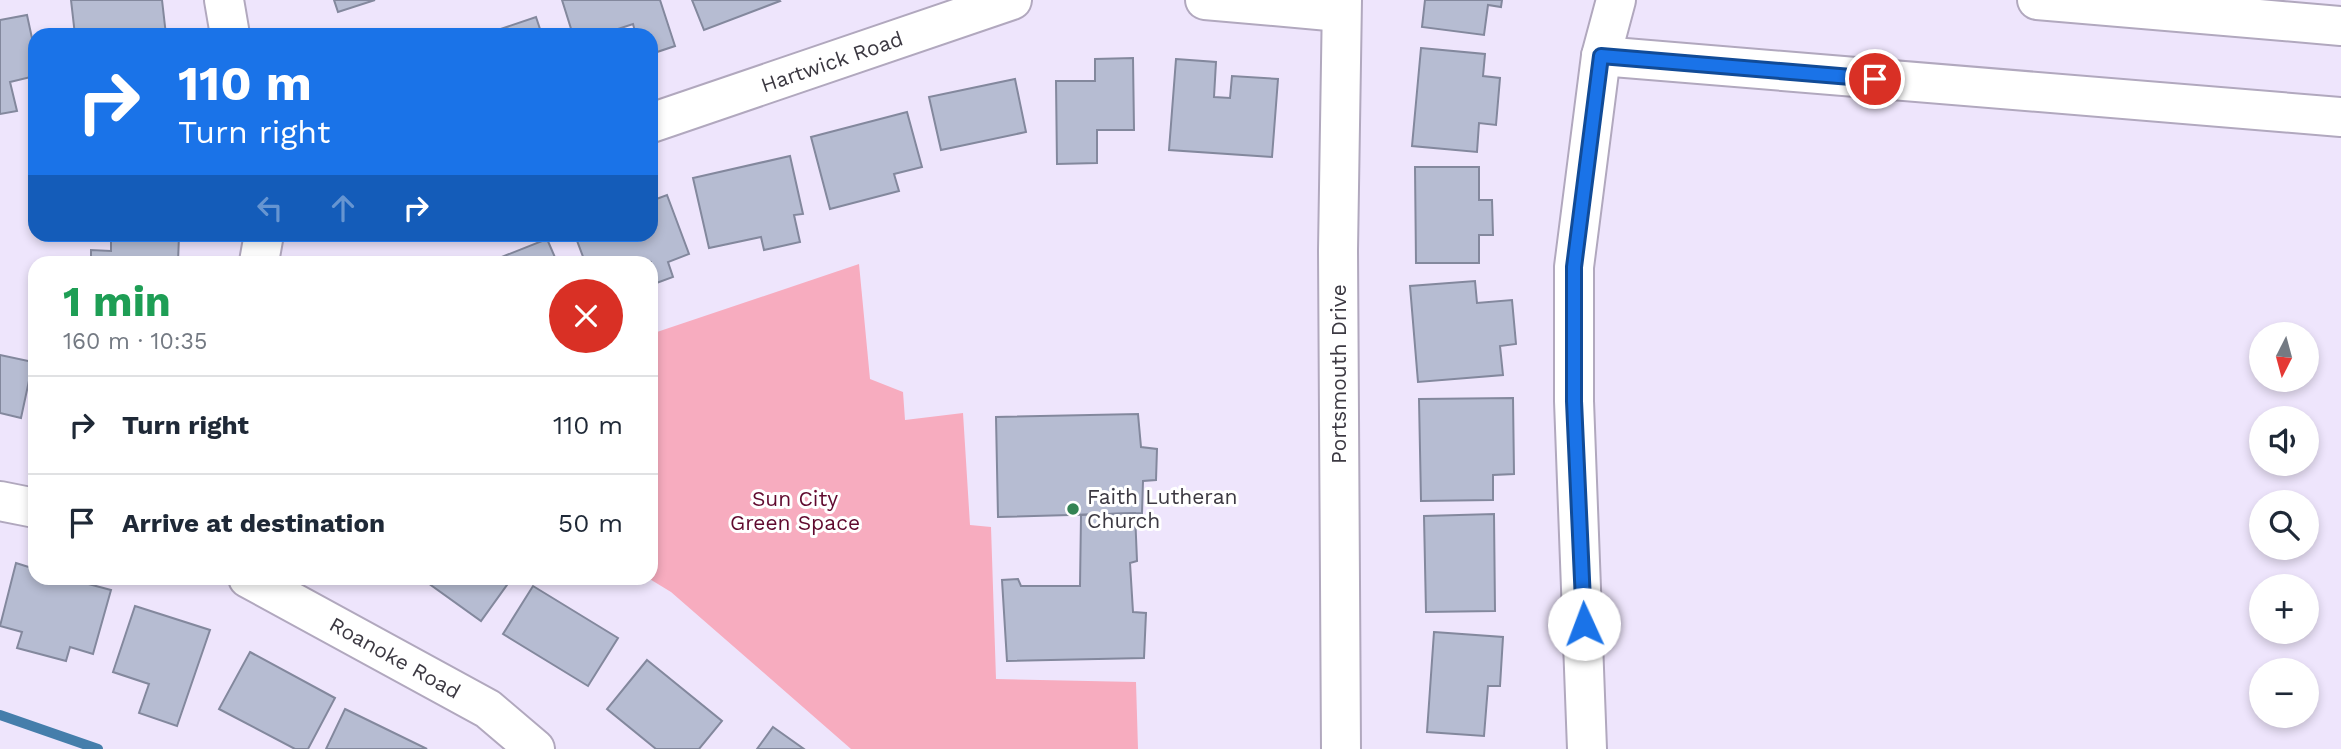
<!DOCTYPE html>
<meta charset="utf-8">
<style>
body{margin:0;font-family:"Work Sans",sans-serif;background:#f6f6f7;color:#1f2937;height:100vh;display:flex;flex-direction:column;font-size:26px;white-space:nowrap}
*{box-sizing:border-box;margin:0}
p{font-size:23px;color:#747a83}
.icon{flex:none;width:38px;height:38px;fill:none;stroke:currentColor;stroke-width:2;stroke-linecap:round;stroke-linejoin:round}
.map{position:relative;flex:1;overflow:hidden}
.panel{position:absolute;left:28px;top:256px;width:630px;height:329px;display:flex;flex-direction:column;background:#fff;border-radius:21px;box-shadow:0 4px 10px #0003}
.panel>*{flex:none}
.guide{position:absolute;left:28px;top:28px;width:630px;height:214px;border-radius:21px;box-shadow:0 4px 10px #0003;background:#1a73e8;color:#fff;overflow:hidden}
.needle{width:46px;rotate:186deg}
.buttons{position:absolute;left:2249px;top:322px;display:grid;gap:14px}
.buttons a{display:grid;place-items:center;width:70px;height:70px;border-radius:50%;background:#fff;box-shadow:0 4px 10px #0003;font-size:35px}
.pin{position:absolute;display:grid;place-items:center;width:60px;height:60px;color:#fff;margin:-30px;border:4px solid #fff;border-radius:50%;box-shadow:0 2px 7px #0007}
.me{position:absolute;width:77px;margin:-38px;rotate:358deg;stroke-linejoin:round;filter:drop-shadow(0 0 5px #0008)}
.turn{display:flex;align-items:center;gap:24px;height:147px;padding:0 35px;font-size:32px}
.turn .icon{width:91px;height:91px;stroke-width:2.5}
.turn b{display:block;font-size:49px;line-height:60px}
.lanes{display:flex;align-items:center;height:66px;padding:0 35px;background:#0003;justify-content:center;gap:35px;direction:ltr}
.lanes .off{opacity:.35}
.round{display:grid;place-items:center;flex:none;width:74px;height:74px;border-radius:37px;background:#f6f6f7}
.head{display:flex;align-items:center;justify-content:space-between;height:119px;padding:0 35px}
h1{font-size:42px;font-weight:700;line-height:52px;color:#1e9e55}
ul{padding:0;list-style:none}
li{display:flex;align-items:center;gap:21px;height:98px;padding:0 35px;border-top:2px solid #e0e1e3}
li div{flex:1}
li b{display:block;font-size:26px}
li em{font-style:normal}
.map>svg:first-child{display:block}
.green{fill:#f7acbf}
.lines{fill:none;stroke-linecap:round;stroke-linejoin:round}
.stream{stroke:#457eab;stroke-width:10}
.building{fill:#b6bcd2;stroke:#83889d;stroke-width:2}
.minor-casing{stroke:#b1a8be;stroke-width:42}
.minor{stroke:#fff;stroke-width:38}
.route-casing{stroke:#114b97;stroke-width:18}
.route{stroke:#1a73e8;stroke-width:12}
.poi-dot{fill:#338354;stroke:#fff;stroke-width:2.5}
.labels{text-anchor:middle;stroke-width:6;stroke-linejoin:round;paint-order:stroke}
.street-label{font-size:21px;fill:#3c3942;stroke:#fff}
.poi-label{font-size:21px;fill:#3c3942;stroke:#fff;text-anchor:start}
.park-label{font-size:21px;fill:#60092e;stroke:#fff}
</style>
<div class="map">
<svg width="2341" height="749" viewBox="0 0 2341 749">
<rect width="100%" height="100%" fill="#eee5fc"/>
<polygon class="green" points="859,264 870,379 903,392 905,420 963,413 970,525 991,527 996,679 1136,682 1138,749 851,749 671,592 648,578 651,578 651,334"/>
<g class="lines">
<polyline class="stream" points="0,715 98,749"/>
</g>
<g class="building">
<polygon points="71,0 162,0 166,35 75,35"/>
<polygon points="334,0 375,0 338,12"/>
<polygon points="562,0 660,0 675,46 651,54 651,35 636,35 633,24 612,31 613,35 573,35"/>
<polygon points="692,0 779,0 780,1 704,30"/>
<polygon points="1425,0 1502,0 1501,7 1488,5 1484,35 1422,27"/>
<polygon points="27,15 35,52 35,76 10,82 17,111 0,114 0,20"/>
<polygon points="536,17 542,35 483,35"/>
<polygon points="1421,48 1485,54 1483,76 1500,78 1496,125 1479,123 1477,152 1412,146"/>
<polygon points="1133,58 1134,130 1097,130 1097,163 1057,164 1056,81 1095,81 1095,59"/>
<polygon points="1176,59 1216,62 1214,97 1230,98 1232,76 1278,79 1272,157 1169,150"/>
<polygon points="1015,79 1026,132 941,150 929,97"/>
<polygon points="907,112 922,167 894,174 899,191 830,209 811,137"/>
<polygon points="790,156 803,214 794,215 800,242 764,250 761,237 709,248 693,178"/>
<polygon points="1415,167 1479,167 1479,200 1492,200 1493,235 1479,235 1479,263 1416,263"/>
<polygon points="667,195 689,254 668,262 673,277 651,285 651,262 585,262 576,238 586,234 651,234 651,201"/>
<polygon points="111,234 179,236 178,262 91,262 91,250 111,251"/>
<polygon points="547,239 557,262 489,262"/>
<polygon points="1475,281 1477,303 1512,300 1516,344 1500,346 1503,375 1418,382 1410,286"/>
<polygon points="0,355 33,362 21,418 0,413"/>
<polygon points="1513,398 1514,474 1493,475 1493,500 1421,501 1419,399"/>
<polygon points="1138,414 1141,447 1157,449 1156,480 1143,481 1142,513 998,517 996,417"/>
<polygon points="1135,513 1137,561 1130,563 1133,612 1146,613 1144,658 1007,661 1002,580 1018,579 1021,586 1080,586 1081,515"/>
<polygon points="1494,514 1495,611 1426,612 1424,516"/>
<polygon points="16,563 35,569 35,578 66,578 111,590 93,654 70,647 66,661 17,648 22,632 0,626"/>
<polygon points="421,578 512,578 481,621"/>
<polygon points="533,586 618,638 588,686 503,634"/>
<polygon points="135,606 210,630 177,726 139,713 149,684 113,672"/>
<polygon points="1434,632 1503,637 1500,686 1488,686 1484,736 1427,732"/>
<polygon points="250,652 335,698 308,749 295,749 219,709"/>
<polygon points="647,660 722,721 699,749 656,749 607,709"/>
<polygon points="345,709 427,749 326,749"/>
<polygon points="773,727 804,749 757,749"/>
</g>
<g class="lines">
<defs>
<g id="minor">
<polyline points="224,0 230,35"/>
<polyline points="1205,0 1340,12"/>
<polyline points="2037,0 2341,26"/>
<polyline points="1601,56 2341,117"/>
<polyline points="651,123 1012,0"/>
<polyline points="259,262 264,234"/>
<polyline points="0,501 35,508"/>
<polyline points="248,578 488,709 535,749"/>
<polyline points="1341,749 1338,250 1342,0"/>
<polyline points="1587,749 1574,401 1574,267 1601,56 1616,0"/>
</g>
</defs>
<use href="#minor" class="minor-casing"/>
<use href="#minor" class="minor"/>
</g>
<g class="lines">
<defs>
<polyline id="route" points="1584,624 1574,401 1574,267 1601,56 1875,79"/>
</defs>
<use href="#route" class="route-casing"/>
<use href="#route" class="route"/>
</g>
<circle class="poi-dot" cx="1073" cy="509" r="7"/>
<g class="labels">
<g class="street-label">
<text transform="translate(832 62) rotate(-19)" y="7">Hartwick Road</text>
<text transform="translate(1339 374) rotate(-90)" y="7">Portsmouth Drive</text>
<text transform="translate(395 658) rotate(29)" y="7">Roanoke Road</text>
</g>
<g class="poi-label">
<text x="1087" y="504">Faith Lutheran<tspan x="1087" dy="24">Church</tspan></text>
</g>
<g class="park-label">
<text x="795" y="506">Sun City<tspan x="795" dy="24">Green Space</tspan></text>
</g>
</g>
</svg>
<div class="buttons">
<a><svg class="needle" viewBox="-14 -14 28 28"><path d="M0-13l5 13h-10z" fill="#e53935"/><path d="M0 13l5-13h-10z" fill="#747a83"/></svg></a>
<a><svg class="icon" aria-label="sound" viewBox="0 0 24 24"><path d="M4 9h4l5-4v14l-5-4H4zM17 9q2 3 0 6"/></svg></a>
<a><svg class="icon" aria-label="search" viewBox="0 0 24 24"><circle cx="10" cy="10" r="6"/><path d="M15 15l6 6"/></svg></a>
<a>+</a>
<a>−</a>
</div>
<div class="pin" style="left:1875px;top:79px;background:#d93025"><svg class="icon" aria-label="arrive" viewBox="0 0 24 24"><path d="M6 21V4h12l-3 4 3 4H6"/></svg></div>
<svg class="me" style="left:1584px;top:624px" viewBox="-20 -20 40 40"><circle r="19" fill="#fff"/><path d="M0-13L10 11 0 6-10 11z" fill="#1a73e8"/></svg>
<div class="guide">
<div class="turn"><svg class="icon" aria-label="right" viewBox="0 0 24 24"><path d="M7 20v-9h11M14 6l5 5-5 5"/></svg><div><b>110 m</b>Turn right</div></div>
<div class="lanes"><svg class="icon off" aria-label="left" viewBox="0 0 24 24"><path d="M17 20v-9H6M10 6l-5 5 5 5"/></svg><svg class="icon off" aria-label="ahead" viewBox="0 0 24 24"><path d="M12 20V5M6 11l6-6 6 6"/></svg><svg class="icon" aria-label="right" viewBox="0 0 24 24"><path d="M7 20v-9h11M14 6l5 5-5 5"/></svg></div>
</div>
<section class="panel">
<div class="head"><div><h1>1 min</h1><p>160 m · 10:35</p></div><a class="round" style="background:#d93025;color:#fff"><svg class="icon" aria-label="close" viewBox="0 0 24 24"><path d="M6 6l12 12M18 6L6 18"/></svg></a></div>
<ul>
<li><svg class="icon" aria-label="right" viewBox="0 0 24 24"><path d="M7 20v-9h11M14 6l5 5-5 5"/></svg><div><b>Turn right</b></div><em>110 m</em></li>
<li><svg class="icon" aria-label="arrive" viewBox="0 0 24 24"><path d="M6 21V4h12l-3 4 3 4H6"/></svg><div><b>Arrive at destination</b></div><em>50 m</em></li>
</ul>
</section>
</div>
